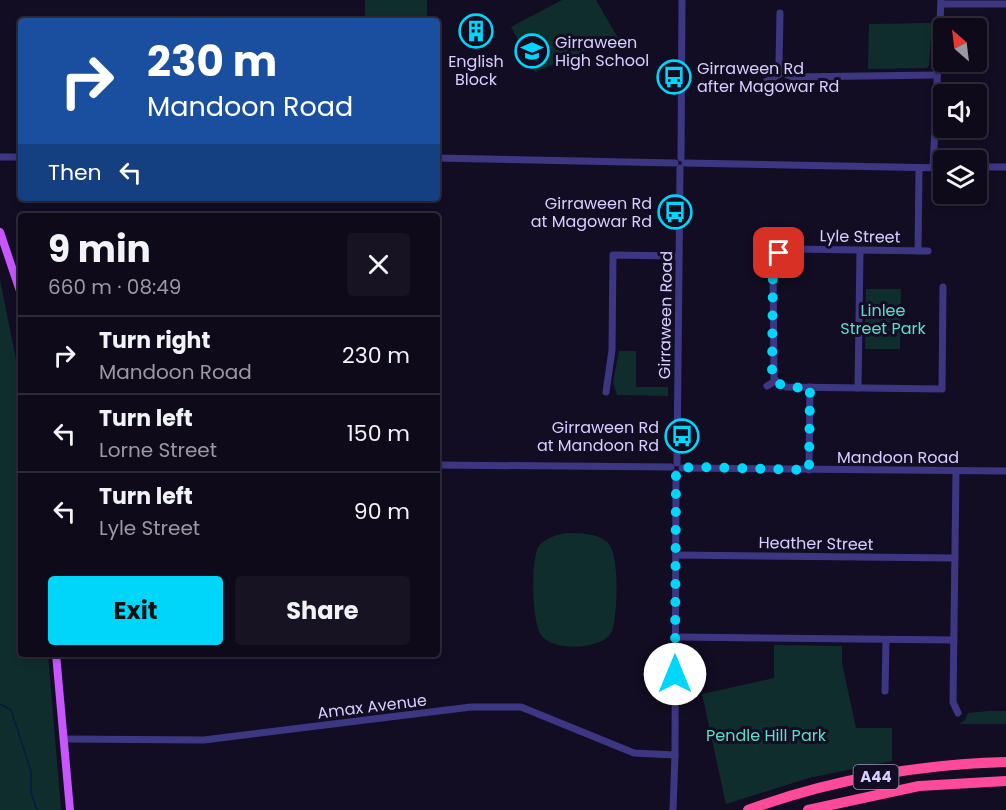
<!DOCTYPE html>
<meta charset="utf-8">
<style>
body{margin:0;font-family:Poppins,sans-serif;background:#171323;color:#f1f3f6;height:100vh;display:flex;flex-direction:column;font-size:22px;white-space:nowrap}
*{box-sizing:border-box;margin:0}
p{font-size:20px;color:#9b9aa2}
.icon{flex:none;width:33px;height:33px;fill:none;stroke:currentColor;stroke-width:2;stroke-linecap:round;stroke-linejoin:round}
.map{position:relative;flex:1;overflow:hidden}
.details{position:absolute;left:18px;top:213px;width:422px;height:444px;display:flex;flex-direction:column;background:#0e0a1a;border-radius:6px;box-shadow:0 3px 9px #0003,0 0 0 2px #2e2b39}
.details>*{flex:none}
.hud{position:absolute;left:18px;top:18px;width:422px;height:183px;border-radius:6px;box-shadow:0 3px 9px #0003,0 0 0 2px #2e2b39;background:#1a4fa0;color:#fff;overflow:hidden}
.needle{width:39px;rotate:332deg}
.controls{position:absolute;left:933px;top:18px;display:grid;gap:12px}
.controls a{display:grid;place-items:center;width:54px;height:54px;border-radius:6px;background:#0e0a1a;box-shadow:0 3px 9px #0003,0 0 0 2px #2e2b39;font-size:30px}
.pin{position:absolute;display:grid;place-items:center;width:51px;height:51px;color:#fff;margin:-26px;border-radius:12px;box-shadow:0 3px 9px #0006}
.me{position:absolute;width:66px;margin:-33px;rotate:0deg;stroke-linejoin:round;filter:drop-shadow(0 0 4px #0008)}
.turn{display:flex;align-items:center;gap:21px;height:126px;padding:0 30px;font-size:27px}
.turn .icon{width:78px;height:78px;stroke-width:2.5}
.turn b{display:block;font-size:42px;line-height:51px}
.then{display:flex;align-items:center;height:57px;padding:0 30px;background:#0003;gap:12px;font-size:22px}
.round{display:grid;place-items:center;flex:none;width:63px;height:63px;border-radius:6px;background:#171323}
.headline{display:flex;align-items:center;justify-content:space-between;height:102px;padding:0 30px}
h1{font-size:36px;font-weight:700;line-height:45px}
.action{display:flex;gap:12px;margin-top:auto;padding:12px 30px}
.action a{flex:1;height:69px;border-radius:6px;background:#00d6fa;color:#111;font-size:24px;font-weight:700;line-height:69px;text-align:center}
.action a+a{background:#171323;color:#f1f3f6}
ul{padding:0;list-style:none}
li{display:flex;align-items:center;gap:18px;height:78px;padding:0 30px;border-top:2px solid #2e2b39}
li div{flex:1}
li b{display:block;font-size:22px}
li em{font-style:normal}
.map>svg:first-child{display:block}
.green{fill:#102d2d}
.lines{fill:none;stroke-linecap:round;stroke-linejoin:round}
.stream{stroke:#081a40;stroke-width:1.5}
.minor{stroke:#3d3783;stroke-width:7}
.major{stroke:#c756ff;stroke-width:8}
.highway{stroke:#ff4a99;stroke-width:10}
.route{stroke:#00d6fa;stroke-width:10;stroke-dasharray:0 18}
.labels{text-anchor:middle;stroke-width:6;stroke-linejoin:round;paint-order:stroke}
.shield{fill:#120d23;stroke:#9c95bd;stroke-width:1.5}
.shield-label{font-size:15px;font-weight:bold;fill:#d7cfff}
.poi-label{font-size:16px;fill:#d7cfff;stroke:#120d23;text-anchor:start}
.street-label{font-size:16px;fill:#d7cfff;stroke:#120d23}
.park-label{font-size:16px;fill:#59e1c5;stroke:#120d23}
</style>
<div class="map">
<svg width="1006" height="810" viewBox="0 0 1006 810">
<rect width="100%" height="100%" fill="#120d23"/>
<g class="green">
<polygon points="365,0 427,0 427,21 365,20"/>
<polygon points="562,0 596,0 618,38 535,72 511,27"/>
<polygon points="932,23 929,65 927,68 868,69 869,24"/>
<polygon points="0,280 21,384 21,654 48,654 61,810 0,810"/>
<polygon points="866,289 901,289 900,349 865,349"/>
<polygon points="619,351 636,351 636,387 668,387 668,396 617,395 613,382"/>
<path d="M567,533C580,533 597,533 607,542C620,552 618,616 612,631C608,640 598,643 589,645C575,648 552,648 542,636C532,625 530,559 539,546C546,537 557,535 567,533Z"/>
<polygon points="774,645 842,646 842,663 856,728 892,728 892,761 809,778 726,804 702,694 774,678"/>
<polygon points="989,711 1006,711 1006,724 959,724 965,720 968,713"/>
</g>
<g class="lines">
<polyline class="stream" points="0,704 11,710 31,771 31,793 37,810"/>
<g class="minor">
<polyline points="941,4 1006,4"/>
<path d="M780,13L779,64C781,72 785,75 793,77L936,75"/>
<polyline points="761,85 783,72"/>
<polyline points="0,157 21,157"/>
<polyline points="436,158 675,163"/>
<polyline points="681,158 682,0"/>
<polyline points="685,163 944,168"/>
<polyline points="976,167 1006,167"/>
<polyline points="933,168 941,0"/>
<polyline points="918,251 919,168"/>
<path d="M928,251L791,249C781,250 775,256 773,266L774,378L780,385L786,387L942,389L943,287"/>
<polyline points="767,386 775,381"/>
<polyline points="858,388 860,251"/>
<polyline points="606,392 612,350 613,255 679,256"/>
<polyline points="677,463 680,168"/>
<polyline points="436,465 671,467"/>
<polyline points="682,468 1006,471"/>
<polyline points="809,470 810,387"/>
<polyline points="956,471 953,702 958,713"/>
<polyline points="676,555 955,558"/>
<polyline points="675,637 954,640"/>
<polyline points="885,691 886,640"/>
<polyline points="64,739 204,740 471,707 521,707 634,753 675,755"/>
<polyline points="673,810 675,755 676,473"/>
</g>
<g class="major">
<polyline points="0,232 21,294"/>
<polyline points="56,654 70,810"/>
</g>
<g class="highway">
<path d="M748,810C829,780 920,764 1006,762"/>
<polyline points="808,810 919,786 1006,781"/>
</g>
</g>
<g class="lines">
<path class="route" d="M675,674L676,473L680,472L682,468L694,467L809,470L810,387C795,387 780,391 772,375L773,266L779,253"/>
</g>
<defs>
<symbol id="building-ring" viewBox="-11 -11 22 22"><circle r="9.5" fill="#120d23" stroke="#00d6fa" stroke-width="1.5"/><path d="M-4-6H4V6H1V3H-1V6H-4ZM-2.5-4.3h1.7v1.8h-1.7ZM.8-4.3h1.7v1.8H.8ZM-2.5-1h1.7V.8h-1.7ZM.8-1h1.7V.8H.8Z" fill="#00d6fa"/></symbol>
<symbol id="school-ring" viewBox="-11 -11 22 22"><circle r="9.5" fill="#120d23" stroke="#00d6fa" stroke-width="1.5"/><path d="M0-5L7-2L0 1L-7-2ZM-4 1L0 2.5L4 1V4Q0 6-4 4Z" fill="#00d6fa"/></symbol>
<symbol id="bus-ring" viewBox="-11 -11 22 22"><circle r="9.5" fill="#120d23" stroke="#00d6fa" stroke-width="1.5"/><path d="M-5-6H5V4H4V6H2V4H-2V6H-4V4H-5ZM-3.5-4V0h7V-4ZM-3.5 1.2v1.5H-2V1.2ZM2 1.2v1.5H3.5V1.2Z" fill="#00d6fa"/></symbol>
</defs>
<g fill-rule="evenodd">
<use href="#building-ring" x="457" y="12" width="38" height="38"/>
<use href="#school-ring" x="513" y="32" width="38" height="38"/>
<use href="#bus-ring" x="655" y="58" width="38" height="38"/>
<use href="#bus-ring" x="656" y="193" width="38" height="38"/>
<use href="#bus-ring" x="663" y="417" width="38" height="38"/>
</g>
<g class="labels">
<rect class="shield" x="853.5" y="765" width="45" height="24" rx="4.5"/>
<g class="shield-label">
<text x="876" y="782">A44</text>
</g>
<g class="poi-label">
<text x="555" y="48">Girraween<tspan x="555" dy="18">High School</tspan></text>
<text x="476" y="67" text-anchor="middle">English<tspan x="476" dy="18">Block</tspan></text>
<text x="697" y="74">Girraween Rd<tspan x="697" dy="18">after Magowar Rd</tspan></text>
<text x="652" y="209" text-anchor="end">Girraween Rd<tspan x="652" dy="18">at Magowar Rd</tspan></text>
<text x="659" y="433" text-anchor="end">Girraween Rd<tspan x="659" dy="18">at Mandoon Rd</tspan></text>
</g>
<g class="street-label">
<text transform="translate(860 236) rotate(1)" y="6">Lyle Street</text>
<text transform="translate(665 315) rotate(-89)" y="6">Girraween Road</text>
<text x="898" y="463">Mandoon Road</text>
<text transform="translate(816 543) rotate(1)" y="6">Heather Street</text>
<text transform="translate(372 706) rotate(-7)" y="6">Amax Avenue</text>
</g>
<g class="park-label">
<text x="883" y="316">Linlee<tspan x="883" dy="18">Street Park</tspan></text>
<text x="766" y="741">Pendle Hill Park</text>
</g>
</g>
</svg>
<div class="controls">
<a><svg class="needle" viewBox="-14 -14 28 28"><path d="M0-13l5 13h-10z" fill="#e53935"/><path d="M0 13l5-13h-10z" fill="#9b9aa2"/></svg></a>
<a><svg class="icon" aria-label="sound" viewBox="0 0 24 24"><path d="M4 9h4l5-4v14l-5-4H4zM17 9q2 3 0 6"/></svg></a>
<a><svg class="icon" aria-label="layers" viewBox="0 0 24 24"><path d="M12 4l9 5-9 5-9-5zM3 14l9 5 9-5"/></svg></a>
</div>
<div class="pin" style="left:779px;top:253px;background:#d93025"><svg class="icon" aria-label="arrive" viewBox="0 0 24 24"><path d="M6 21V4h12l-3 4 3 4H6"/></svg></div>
<svg class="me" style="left:675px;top:674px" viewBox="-20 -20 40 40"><circle r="19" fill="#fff"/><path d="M0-13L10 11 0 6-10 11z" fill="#00d6fa"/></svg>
<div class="hud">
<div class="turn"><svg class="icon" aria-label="right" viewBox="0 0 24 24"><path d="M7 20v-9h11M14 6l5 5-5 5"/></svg><div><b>230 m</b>Mandoon Road</div></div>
<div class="then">Then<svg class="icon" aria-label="left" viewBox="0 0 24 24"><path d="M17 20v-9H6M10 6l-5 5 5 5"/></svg></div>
</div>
<section class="details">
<div class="headline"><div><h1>9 min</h1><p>660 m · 08:49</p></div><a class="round"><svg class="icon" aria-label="close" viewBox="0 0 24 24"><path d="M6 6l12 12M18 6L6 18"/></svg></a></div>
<ul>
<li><svg class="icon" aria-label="right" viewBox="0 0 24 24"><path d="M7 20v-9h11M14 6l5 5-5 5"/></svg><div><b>Turn right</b><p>Mandoon Road</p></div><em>230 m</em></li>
<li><svg class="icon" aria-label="left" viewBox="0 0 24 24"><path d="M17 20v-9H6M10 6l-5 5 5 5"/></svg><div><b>Turn left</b><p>Lorne Street</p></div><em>150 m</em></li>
<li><svg class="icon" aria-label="left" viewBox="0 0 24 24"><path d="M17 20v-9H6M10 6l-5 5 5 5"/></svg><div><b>Turn left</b><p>Lyle Street</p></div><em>90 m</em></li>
</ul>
<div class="action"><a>Exit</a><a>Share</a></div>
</section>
</div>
